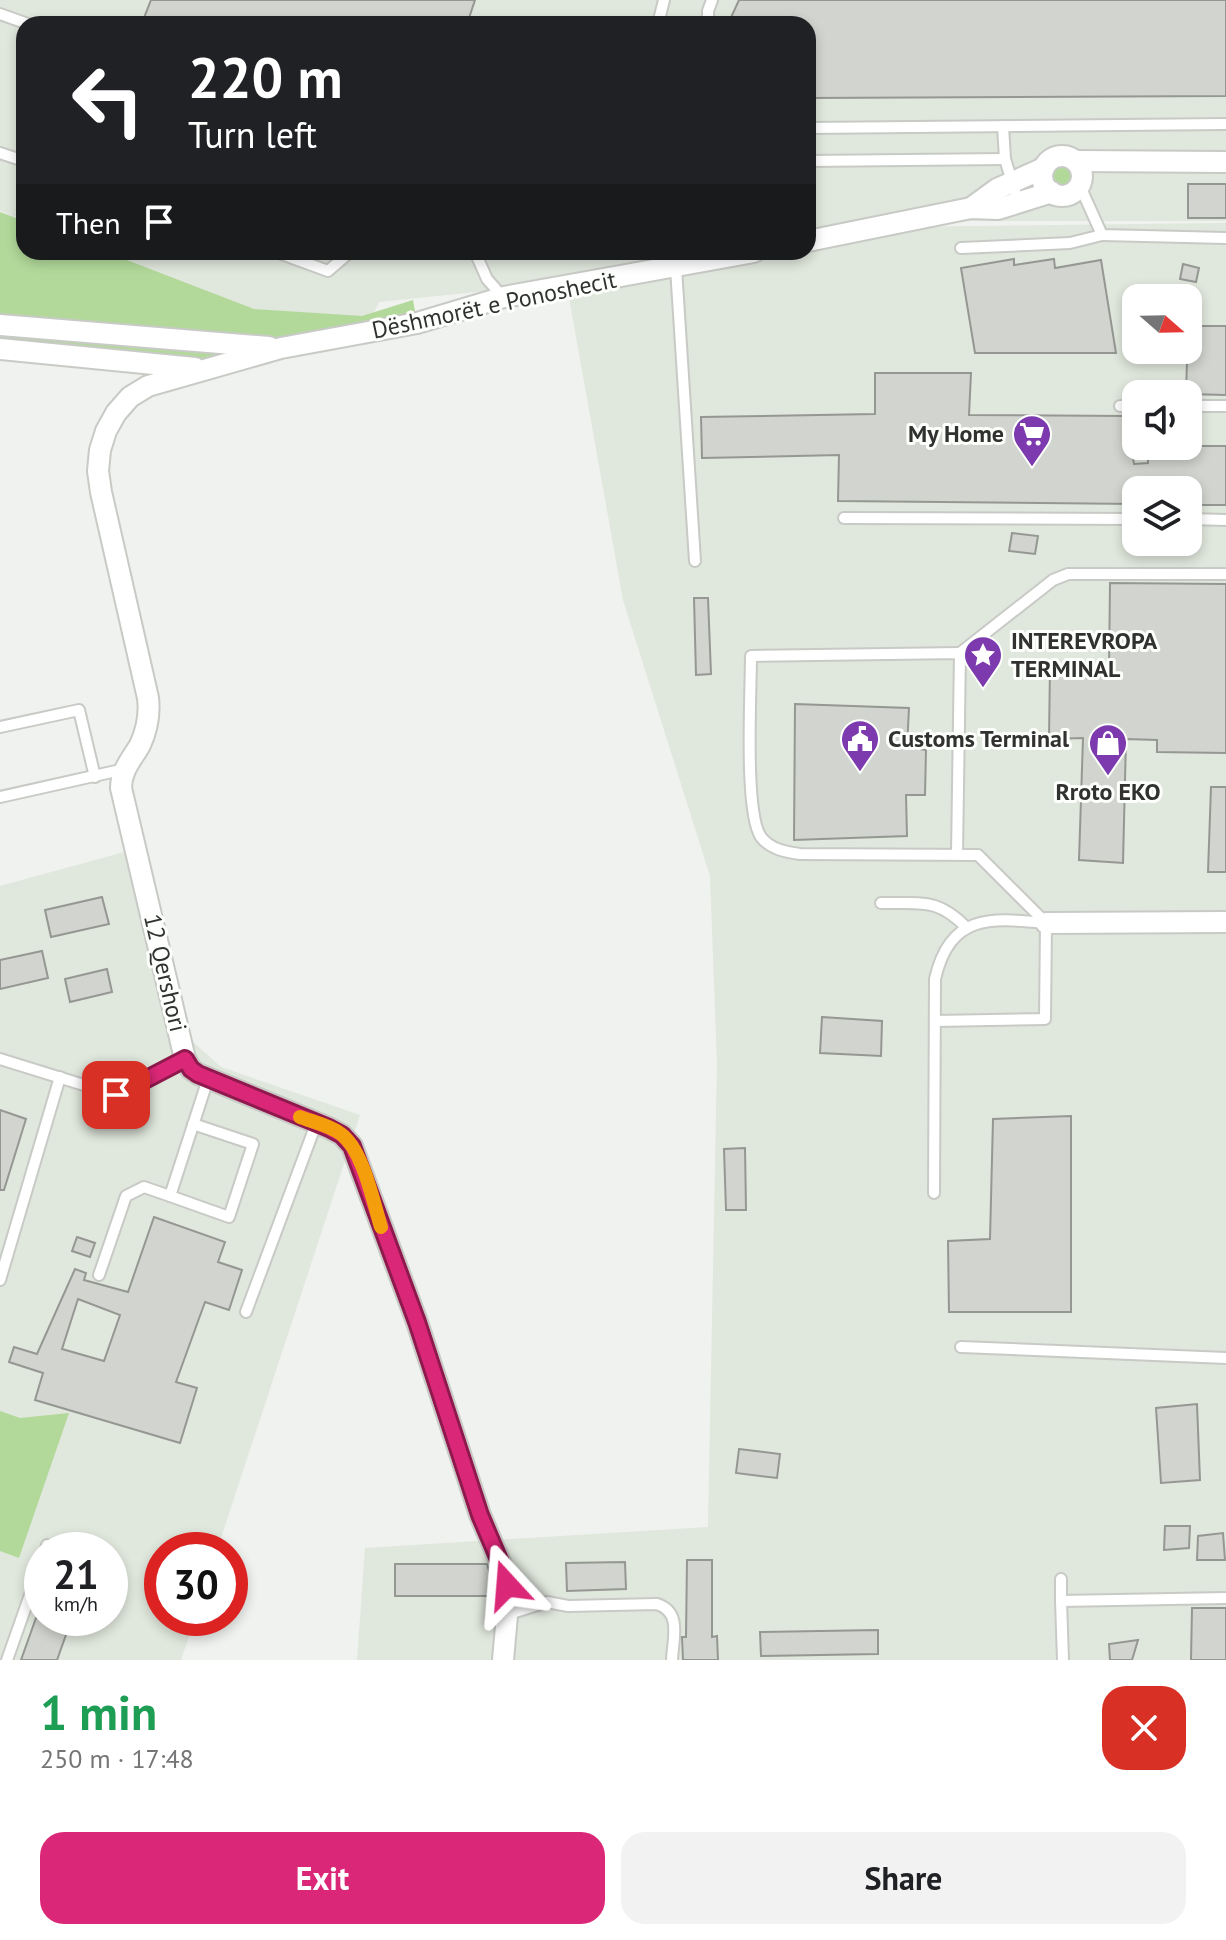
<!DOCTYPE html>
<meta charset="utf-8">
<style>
body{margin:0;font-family:"PT Sans",sans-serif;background:#f2f2f2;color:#202124;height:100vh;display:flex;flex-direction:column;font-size:30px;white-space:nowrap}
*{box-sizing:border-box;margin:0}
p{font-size:26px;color:#757577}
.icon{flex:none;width:44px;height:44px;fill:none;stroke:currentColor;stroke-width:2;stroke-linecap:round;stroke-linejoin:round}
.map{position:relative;height:1660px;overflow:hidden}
.details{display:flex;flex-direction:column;background:#fff;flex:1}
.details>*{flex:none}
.banner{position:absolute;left:16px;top:16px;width:800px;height:244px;border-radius:24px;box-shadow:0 4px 12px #0003;background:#202124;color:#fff;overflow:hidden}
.needle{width:52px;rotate:110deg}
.buttons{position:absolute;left:1122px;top:284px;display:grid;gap:16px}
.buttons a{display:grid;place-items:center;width:80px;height:80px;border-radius:16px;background:#fff;box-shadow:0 4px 12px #0003;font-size:40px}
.speed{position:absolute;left:24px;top:1532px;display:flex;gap:16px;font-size:40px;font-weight:700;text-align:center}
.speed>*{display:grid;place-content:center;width:104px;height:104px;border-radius:50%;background:#fff;box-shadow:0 4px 12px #0003;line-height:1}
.speed small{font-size:20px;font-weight:400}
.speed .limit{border:12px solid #d22;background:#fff;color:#111}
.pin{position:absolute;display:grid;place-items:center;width:68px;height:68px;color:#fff;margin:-34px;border-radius:16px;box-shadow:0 4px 12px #0006}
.me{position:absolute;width:88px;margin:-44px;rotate:341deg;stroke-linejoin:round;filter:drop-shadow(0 0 6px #0008)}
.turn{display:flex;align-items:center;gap:28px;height:168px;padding:0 40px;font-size:36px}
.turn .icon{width:104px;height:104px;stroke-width:2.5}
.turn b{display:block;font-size:56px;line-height:68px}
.then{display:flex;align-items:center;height:76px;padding:0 40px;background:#0003;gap:16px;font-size:30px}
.round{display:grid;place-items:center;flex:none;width:84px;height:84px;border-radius:24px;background:#f2f2f2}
.headline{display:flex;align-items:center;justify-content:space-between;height:136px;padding:0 40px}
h1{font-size:48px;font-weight:700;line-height:60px;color:#1e9e55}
.cta{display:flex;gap:16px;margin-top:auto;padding:16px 40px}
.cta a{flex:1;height:92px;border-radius:24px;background:#db2777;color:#fff;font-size:32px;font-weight:700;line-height:92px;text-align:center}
.cta a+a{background:#f2f2f2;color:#202124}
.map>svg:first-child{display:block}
.built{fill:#e0e7dc;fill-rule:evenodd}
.green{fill:#b2d99a}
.building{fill:#d1d4cf;stroke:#959793;stroke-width:2;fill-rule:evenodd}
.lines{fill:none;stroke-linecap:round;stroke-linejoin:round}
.lane-casing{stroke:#c8cac6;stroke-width:14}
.street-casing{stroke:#c8cac6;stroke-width:24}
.lane{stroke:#fff;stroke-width:10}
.street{stroke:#fff;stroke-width:20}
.route-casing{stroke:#8e194d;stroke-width:20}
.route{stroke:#db2777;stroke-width:14}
.slow{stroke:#f59e0b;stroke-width:14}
.labels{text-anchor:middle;stroke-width:6;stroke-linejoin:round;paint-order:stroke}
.street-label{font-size:24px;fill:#313230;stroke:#fdfffc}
.poi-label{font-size:24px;font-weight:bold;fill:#313230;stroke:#fdfffc;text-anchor:start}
</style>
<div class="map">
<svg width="1226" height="1660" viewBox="0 0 1226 1660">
<rect width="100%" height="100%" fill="#eff2ee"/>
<g class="built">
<polygon points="0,0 1226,0 1226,221 895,221 808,237 808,24 24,24 24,221 0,211"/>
<path d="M1226,223V1660H357L365,1548L708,1527L717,1063L710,876L623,600L568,292L769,252H808V244L896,227ZM1136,298H1188V350H1136ZM1136,394H1188V446H1136ZM1136,490H1188V542H1136Z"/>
<polygon points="80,252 730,252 564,283 379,302 371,320 254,309"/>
<path d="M139,848L192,1041L221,1067L360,1115L217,1550H162V1618H195L181,1660H0V886ZM42,1550H110V1618H42Z"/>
</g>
<g class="green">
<circle cx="1066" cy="175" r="13"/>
<polygon points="0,212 24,221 24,252 106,252 254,309 362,316 413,300 417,323 201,372 0,346"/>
<polygon points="0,1411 20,1418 69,1413 19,1558 0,1551"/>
</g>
<g class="building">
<polygon points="151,0 475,0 467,24 161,24 144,18"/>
<polygon points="739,0 1226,0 1226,96 808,98 808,24 728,24"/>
<rect x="1188" y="184" width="38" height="34"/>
<polygon points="1014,259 1014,265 1054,259 1055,268 1101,260 1116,353 975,353 961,268"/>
<polygon points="1183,264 1199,268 1196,282 1180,279"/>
<polygon points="1188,326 1226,326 1226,395 1186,394"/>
<polygon points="875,373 971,373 969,415 1127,416 1134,464 1148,463 1148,446 1226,446 1226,505 1188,505 1188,490 1136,490 1136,504 838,501 839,455 702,458 701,417 875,414"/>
<polygon points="1012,533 1038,536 1035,554 1009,551"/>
<polygon points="1110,583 1226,584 1226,753 1157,752 1157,740 1126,739 1123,863 1079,860 1083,738 1049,739 1050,667 1109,670"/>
<polygon points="694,598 708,598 711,674 696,675"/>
<polygon points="795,704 909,708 907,747 926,750 925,795 906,795 907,836 794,840"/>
<polygon points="1211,787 1226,787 1226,872 1208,872"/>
<polygon points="102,897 109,924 51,937 45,910"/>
<polygon points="42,951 48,978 0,989 0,960"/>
<polygon points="107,969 112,992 70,1002 65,979"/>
<polygon points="822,1017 882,1021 881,1056 820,1053"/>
<polygon points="0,1110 26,1119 4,1190 0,1190"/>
<polygon points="1071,1116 1071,1312 949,1312 948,1241 990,1239 993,1119"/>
<polygon points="745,1148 746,1210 726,1210 724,1149"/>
<path d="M154,1217L225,1242L218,1262L242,1270L229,1310L205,1302L176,1382L197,1388L180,1443L35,1400L43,1373L9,1362L14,1347L37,1354L75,1269L86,1273L84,1280L128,1292ZM78,1299L120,1315L104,1361L62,1349Z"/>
<polygon points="77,1237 95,1243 90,1257 72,1251"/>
<polygon points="1197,1404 1200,1480 1161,1483 1156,1408"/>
<polygon points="739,1449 780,1454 777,1478 736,1473"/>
<polygon points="1165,1526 1190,1526 1189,1548 1164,1550"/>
<polygon points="1223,1533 1225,1560 1197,1560 1198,1536"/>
<polygon points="687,1560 712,1560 712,1637 717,1636 718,1660 683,1660 682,1637 686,1637"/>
<polygon points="625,1562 626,1589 567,1591 566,1563"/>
<polygon points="395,1564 487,1564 491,1577 491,1596 395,1596"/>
<polygon points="1192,1608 1226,1608 1226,1660 1191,1660"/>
<polygon points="36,1618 72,1618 57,1660 21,1660"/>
<polygon points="878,1630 878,1654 761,1656 760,1632"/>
<polygon points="1138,1640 1132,1660 1110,1660 1109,1644"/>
</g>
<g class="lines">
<defs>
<g id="lane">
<polyline points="0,14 28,24"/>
<polyline points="658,24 664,0"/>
<polyline points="708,24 708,11 712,0"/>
<polyline points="1003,126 1005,159 1019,204"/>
<polyline points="808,128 1226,124"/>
<polyline points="0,153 24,161"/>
<polyline points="808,161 1005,159"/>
<polyline points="1080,186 1102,235 1226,238"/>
<polyline points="961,248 1070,243 1102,235"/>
<polyline points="276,252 328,271 350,252"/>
<polyline points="475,252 487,279 502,296"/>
<polyline points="676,268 695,561"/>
<polyline points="1120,406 1136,406"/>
<polyline points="1188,406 1226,406"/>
<polyline points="844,518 1136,519"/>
<polyline points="1188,519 1226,520"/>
<polyline points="960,653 1053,580 1068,574 1226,574"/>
<polyline points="0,727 79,710 95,777"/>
<polyline points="0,797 125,769"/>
<path d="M881,903C921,904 937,897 967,928"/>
<path d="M935,1021L1045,1019L1046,923L978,855L800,854C785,852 770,849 761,837C744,813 751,691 751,656L960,653L957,854"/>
<polyline points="0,1059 116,1095 185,1059"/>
<polyline points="193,1124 253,1144 229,1217 170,1196 208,1079"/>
<path d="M934,1193L935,979C950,913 991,918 1046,923"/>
<polyline points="99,1275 126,1196 144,1187 170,1196"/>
<polyline points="0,1280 60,1077"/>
<polyline points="246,1312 316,1124"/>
<polyline points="961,1347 1226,1358"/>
<polyline points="46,1550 47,1545"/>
<polyline points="1061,1579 1061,1601"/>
<path d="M506,1615L547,1602L568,1606L657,1604C682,1612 673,1638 672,1660"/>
<polyline points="7,1660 42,1561"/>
<polyline points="1063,1660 1061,1601 1226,1598"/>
</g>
<g id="street">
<circle cx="1062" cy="176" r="20"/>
<polyline points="1076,161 1226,162"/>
<polyline points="971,208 997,189 1044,168"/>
<polyline points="808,241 971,208 998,209 1052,192"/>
<polyline points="0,325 269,347"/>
<polyline points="0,349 195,368"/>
<polyline points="1046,923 1226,922"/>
<path d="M503,1660L508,1604L503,1569L480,1515L417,1322L352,1146L342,1135L329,1128L198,1074L191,1069L185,1059L121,788C121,770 132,759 140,745C147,730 150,715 148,698L101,492L98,471L100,450L106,431L116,413L130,397L148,386L281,348L417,323L504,297L754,252"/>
</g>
</defs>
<use href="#lane" class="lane-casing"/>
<use href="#street" class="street-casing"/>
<use href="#lane" class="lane"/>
<use href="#street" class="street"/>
</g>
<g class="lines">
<defs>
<polyline id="route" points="116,1095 185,1059 191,1069 198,1074 329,1128 342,1135 352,1146 417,1322 480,1515 503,1569 507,1585"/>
</defs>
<use href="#route" class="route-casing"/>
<use href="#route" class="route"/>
<path class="slow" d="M300,1117C313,1122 329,1125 341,1134C363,1150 373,1201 381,1227"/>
</g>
<defs>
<symbol id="supermarket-pin" viewBox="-11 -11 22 30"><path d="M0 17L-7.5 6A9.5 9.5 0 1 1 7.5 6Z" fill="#7d3aae" stroke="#fdfffc"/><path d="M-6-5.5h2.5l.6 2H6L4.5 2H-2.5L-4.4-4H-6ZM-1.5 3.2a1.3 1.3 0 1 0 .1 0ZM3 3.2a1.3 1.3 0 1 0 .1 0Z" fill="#fff"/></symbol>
<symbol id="sight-pin" viewBox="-11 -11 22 30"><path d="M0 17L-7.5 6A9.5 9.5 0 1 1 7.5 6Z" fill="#7d3aae" stroke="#fdfffc"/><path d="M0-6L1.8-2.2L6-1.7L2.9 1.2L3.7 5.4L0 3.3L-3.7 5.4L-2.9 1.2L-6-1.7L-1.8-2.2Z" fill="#fff"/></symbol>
<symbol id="civic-pin" viewBox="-11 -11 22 30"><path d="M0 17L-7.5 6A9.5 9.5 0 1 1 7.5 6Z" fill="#7d3aae" stroke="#fdfffc"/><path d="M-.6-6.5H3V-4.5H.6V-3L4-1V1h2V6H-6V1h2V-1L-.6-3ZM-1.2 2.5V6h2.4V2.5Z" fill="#fff"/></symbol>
<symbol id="shop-pin" viewBox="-11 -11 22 30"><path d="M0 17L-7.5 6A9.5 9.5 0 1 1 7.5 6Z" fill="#7d3aae" stroke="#fdfffc"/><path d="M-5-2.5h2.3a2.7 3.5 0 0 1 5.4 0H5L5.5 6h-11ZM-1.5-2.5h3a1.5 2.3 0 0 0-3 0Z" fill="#fff"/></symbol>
</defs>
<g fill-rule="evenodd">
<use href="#supermarket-pin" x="1010" y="412" width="44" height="60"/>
<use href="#sight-pin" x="961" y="633" width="44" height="60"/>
<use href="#civic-pin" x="838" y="717" width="44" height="60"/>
<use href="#shop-pin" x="1086" y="721" width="44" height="60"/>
</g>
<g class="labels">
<g class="street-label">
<text transform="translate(494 305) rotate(-12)" y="8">Dëshmorët e Ponoshecit</text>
<text transform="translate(165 973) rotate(77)" y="8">12 Qershori</text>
</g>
<g class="poi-label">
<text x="1004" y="442" text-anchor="end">My Home</text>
<text x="1011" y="649">INTEREVROPA<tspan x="1011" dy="28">TERMINAL</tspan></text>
<text x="888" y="747">Customs Terminal</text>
<text x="1108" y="800" text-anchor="middle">Rroto EKO</text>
</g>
</g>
</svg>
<div class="buttons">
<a><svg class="needle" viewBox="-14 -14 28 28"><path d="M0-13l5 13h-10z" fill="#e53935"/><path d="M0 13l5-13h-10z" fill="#757577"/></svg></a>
<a><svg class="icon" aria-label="sound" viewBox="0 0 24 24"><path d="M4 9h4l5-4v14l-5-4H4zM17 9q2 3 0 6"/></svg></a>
<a><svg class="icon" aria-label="layers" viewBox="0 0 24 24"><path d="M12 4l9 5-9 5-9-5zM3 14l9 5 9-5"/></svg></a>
</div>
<div class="speed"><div>21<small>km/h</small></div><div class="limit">30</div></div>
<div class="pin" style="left:116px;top:1095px;background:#d93025"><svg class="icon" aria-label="arrive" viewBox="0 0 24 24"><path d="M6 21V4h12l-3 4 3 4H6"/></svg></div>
<svg class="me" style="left:507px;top:1585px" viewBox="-20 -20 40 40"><path d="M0-17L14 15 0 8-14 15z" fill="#db2777" stroke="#fff" stroke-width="4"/></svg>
<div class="banner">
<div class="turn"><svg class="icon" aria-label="left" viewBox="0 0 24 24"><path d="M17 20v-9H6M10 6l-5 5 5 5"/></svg><div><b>220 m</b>Turn left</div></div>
<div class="then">Then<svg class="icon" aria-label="arrive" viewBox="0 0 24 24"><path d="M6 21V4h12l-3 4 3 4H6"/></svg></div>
</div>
</div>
<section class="details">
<div class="headline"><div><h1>1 min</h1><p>250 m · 17:48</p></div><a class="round" style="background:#d93025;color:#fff"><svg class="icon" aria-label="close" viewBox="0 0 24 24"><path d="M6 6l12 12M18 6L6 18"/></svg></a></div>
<div class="cta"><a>Exit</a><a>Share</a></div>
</section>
